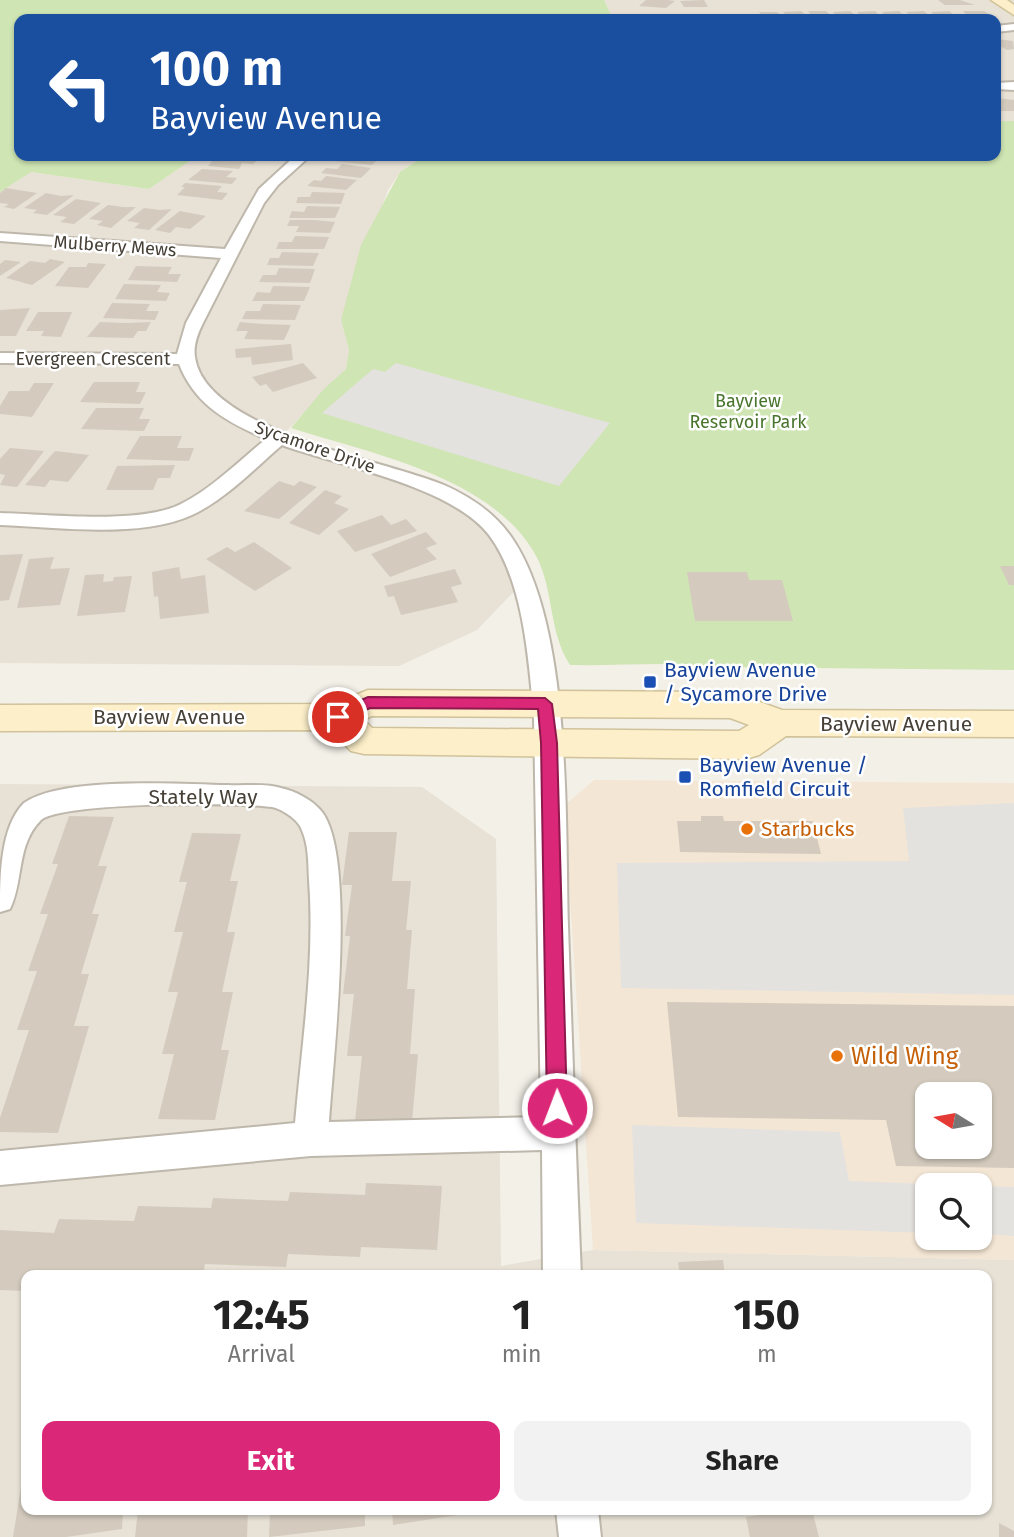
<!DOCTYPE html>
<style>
body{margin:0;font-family:"Fira Sans",sans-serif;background:#f2f2f2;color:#222;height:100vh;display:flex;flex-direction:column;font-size:26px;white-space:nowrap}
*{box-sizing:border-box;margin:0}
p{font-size:23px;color:#767676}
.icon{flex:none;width:38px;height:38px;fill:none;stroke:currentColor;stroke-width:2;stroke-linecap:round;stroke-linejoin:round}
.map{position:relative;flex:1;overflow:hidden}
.details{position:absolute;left:21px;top:1270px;width:971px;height:245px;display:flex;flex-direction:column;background:#fff;border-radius:14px;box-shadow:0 2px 5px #0004}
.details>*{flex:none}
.top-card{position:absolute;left:14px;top:14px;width:987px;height:147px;border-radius:14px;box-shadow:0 2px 5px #0004;background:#1a4fa0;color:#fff;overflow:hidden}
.needle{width:46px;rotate:281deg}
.controls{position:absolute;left:915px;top:1082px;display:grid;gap:14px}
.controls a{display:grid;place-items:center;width:77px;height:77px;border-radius:14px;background:#fff;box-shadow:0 2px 5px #0004;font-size:35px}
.pin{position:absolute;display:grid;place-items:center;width:60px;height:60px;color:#fff;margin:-30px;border:4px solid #fff;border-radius:50%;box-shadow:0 2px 7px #0007}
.me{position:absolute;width:77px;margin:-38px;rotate:359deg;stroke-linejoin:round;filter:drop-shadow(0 0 5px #0008)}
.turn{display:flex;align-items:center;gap:24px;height:147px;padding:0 21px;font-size:32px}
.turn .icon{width:91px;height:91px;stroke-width:2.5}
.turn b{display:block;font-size:49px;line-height:60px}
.eta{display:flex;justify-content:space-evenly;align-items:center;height:119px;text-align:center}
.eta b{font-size:42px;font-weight:700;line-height:49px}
.button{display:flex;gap:14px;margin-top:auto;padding:14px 21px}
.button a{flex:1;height:80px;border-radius:14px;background:#db2777;color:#fff;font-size:28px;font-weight:700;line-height:80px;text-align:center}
.button a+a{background:#f2f2f2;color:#222}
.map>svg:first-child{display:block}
.residential{fill:#e7e1d6;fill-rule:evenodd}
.commercial{fill:#f4e6d4;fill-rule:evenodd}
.green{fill:#cfe5b3}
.parking{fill:#e4e2df}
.building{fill:#d4cbbe;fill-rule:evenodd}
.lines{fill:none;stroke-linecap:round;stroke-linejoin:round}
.street-casing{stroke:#beb7ab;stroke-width:4}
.secondary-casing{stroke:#d0c29a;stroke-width:3}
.street{fill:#fff;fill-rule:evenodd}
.secondary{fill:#fcefc9;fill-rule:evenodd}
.route{fill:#db2777;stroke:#8e194d;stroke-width:2}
.transit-dot{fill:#1a4fb4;stroke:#fff;stroke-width:2.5}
.food-dot{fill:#e8710a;stroke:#fff;stroke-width:2.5}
.labels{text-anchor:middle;stroke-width:5;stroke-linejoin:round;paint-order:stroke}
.far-street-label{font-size:18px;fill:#464037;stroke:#fff}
.far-park-label{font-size:18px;fill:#49752d;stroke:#fff}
.transit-label{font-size:21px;fill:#164399;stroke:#fff;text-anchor:start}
.street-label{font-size:21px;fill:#464037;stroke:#fff}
.food-label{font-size:21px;fill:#c56008;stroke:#fff;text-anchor:start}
.near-food-label{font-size:24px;fill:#c56008;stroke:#fff;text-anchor:start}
</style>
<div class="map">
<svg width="1014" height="1537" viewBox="0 0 1014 1537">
<rect width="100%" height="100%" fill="#f3f0e8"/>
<g class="residential">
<polygon points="604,0 1014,0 1014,121 996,121 996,19 613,19"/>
<polygon points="197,156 424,156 400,172 388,190 341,320 349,350 346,369 280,438 425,485 472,509 524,581 477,630 399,666 0,663 0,192 31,172 149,189"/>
<path d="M0,784L422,787L496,839L501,1266L593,1250L1014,1260V1537H0ZM26,1276H987V1510H26Z"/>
</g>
<path class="commercial" d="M594,780L1014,783V1260L593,1250L564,806ZM928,1094H980V1146H928ZM928,1185H980V1237H928Z"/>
<g class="green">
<polygon points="0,0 604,0 613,19 19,19 19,156 197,156 149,189 31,172 0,192"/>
<path d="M996,121H1014V670L725,667C674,661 622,666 570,665C547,630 555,584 532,549C485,475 369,453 291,428L323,390L346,369L349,350L341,320L361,245L400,172L424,156H996Z"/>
</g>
<g class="parking">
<polygon points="396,363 610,423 559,486 322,413 373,369 385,372"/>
<polygon points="1014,803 1014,995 621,988 617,863 909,861 903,808"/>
<polygon points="632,1125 840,1132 849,1181 954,1185 928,1185 927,1233 636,1223"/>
<polygon points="980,1186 1014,1187 1014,1236 980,1234"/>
</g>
<g class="building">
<polygon points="646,0 668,0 675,1 666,8 639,6"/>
<polygon points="704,0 708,7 684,7 680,1"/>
<polygon points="938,0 960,0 975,5 945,5"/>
<polygon points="801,11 810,19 790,19 783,12"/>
<polygon points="808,11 826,11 833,18 814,19"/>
<polygon points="850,11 860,19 840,19 833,12"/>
<polygon points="875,11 882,18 864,19 857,12"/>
<polygon points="899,11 907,18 889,19 882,12"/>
<polygon points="924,11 932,18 915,19 906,12"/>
<polygon points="949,11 959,19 939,19 931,12"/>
<polygon points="963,11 984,11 993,17 970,19"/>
<polygon points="759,12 777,12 784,19 765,19"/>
<polygon points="996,39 1013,41 1014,49 1007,50 996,44"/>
<polygon points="996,98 1014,100 1014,111 996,111"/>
<polygon points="216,156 222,156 259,159 253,164 242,163 239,169 208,166"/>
<polygon points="339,156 347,157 381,156 372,165 334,161"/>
<polygon points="342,164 371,168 361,178 321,173 326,168 337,169"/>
<polygon points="202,169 233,171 226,177 237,178 232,184 188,180"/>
<polygon points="326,176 357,180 346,190 307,186 314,180 321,181"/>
<polygon points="185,183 222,186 217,192 228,193 222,200 177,195 185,187 181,187"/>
<polygon points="6,188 37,193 14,209 4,207 9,204 0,203 0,193"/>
<polygon points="312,192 345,193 341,204 296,203 298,197 310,197"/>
<polygon points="46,193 61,196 74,195 47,215 33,213 37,210 24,208"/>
<polygon points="76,199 101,203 74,224 60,222 67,217 53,215"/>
<polygon points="108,205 123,207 136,207 111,228 97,225 103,221 89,219"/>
<polygon points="307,206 340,207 335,218 289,218 292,211 304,212"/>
<polygon points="144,208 160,210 172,209 149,230 134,228 140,223 127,221"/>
<polygon points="180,211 206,216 190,229 176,227 170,233 155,230"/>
<polygon points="290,220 315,220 335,222 330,233 296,232 299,226 287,226"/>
<polygon points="295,236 329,237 324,249 276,249 279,242 292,242"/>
<polygon points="282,252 319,253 313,266 267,265 270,258 279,258"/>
<polygon points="50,259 65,262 32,285 6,278 30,261 45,263"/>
<polygon points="5,260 21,262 0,276 0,264"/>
<polygon points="88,263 106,264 88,288 55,286 69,267 86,267"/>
<polygon points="136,266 172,267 168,274 181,274 177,282 128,280"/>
<polygon points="279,268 315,269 310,283 259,282 263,275 276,275"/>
<polygon points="124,284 161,285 157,292 170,293 166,301 115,299"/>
<polygon points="273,286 310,287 304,301 252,301 257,292 270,293"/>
<polygon points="112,303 150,304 146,311 159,311 155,320 103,318"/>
<polygon points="263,304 301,305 295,320 242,319 246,311 260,311"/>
<polygon points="30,308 16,336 0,336 0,310"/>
<polygon points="38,312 72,312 61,337 41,336 44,331 26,331"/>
<polygon points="100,322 126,323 151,322 146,331 138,331 133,338 87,337"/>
<polygon points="240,322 263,324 291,325 284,340 244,339 248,331 236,331"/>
<polygon points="291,344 293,360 252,365 251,357 236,358 235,349"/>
<polygon points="303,363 317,378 273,392 266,384 260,386 252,377"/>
<polygon points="94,382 140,382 136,392 146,392 140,404 80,402"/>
<polygon points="34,383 54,383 32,417 0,414 0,406 9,391 29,391"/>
<polygon points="96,408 144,408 139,419 150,419 144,431 81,429"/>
<polygon points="140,436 182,436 177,448 194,448 189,461 126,459"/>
<polygon points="10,448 44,451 17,487 0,485 5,475 0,474 0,459"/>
<polygon points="55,451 89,455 68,482 50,480 45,487 25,485"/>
<polygon points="175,465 170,478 158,478 153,490 106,490 117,466"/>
<polygon points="279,481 294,486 300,481 317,487 279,519 244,511"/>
<polygon points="325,490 342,496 334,503 349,509 319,535 289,523"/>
<polygon points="382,515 391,525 406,519 417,531 355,552 337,531"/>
<polygon points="426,532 437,544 426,548 437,559 390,577 371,554"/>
<polygon points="254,542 292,568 255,591 206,559 227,547 235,552"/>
<polygon points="23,554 9,600 0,601 0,555"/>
<polygon points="54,557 50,569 70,568 60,605 17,608 29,559"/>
<polygon points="1000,566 1014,566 1014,585 1009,585"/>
<polygon points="179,567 181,579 205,575 209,613 160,619 158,596 154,597 152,572"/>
<polygon points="455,569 462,584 451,587 458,602 401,615 394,596 388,597 384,586"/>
<polygon points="687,572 747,572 749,580 782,580 793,621 695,621"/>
<polygon points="104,574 103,582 113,581 114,577 132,576 125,612 77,616 85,575"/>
<polygon points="69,816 114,817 98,866 107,866 92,914 99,914 81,974 89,974 74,1026 89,1026 58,1133 0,1132 0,1118 29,1030 17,1030 37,971 28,971 48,914 40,914 58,864 52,864"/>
<polygon points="701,816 723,816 724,821 813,821 821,854 680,852 677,821 701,821"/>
<polygon points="349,832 397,832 392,881 411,881 406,930 412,930 407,989 415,989 410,1054 418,1054 412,1122 355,1121 362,1056 347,1056 354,994 343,994 350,936 345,936 352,885 342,885"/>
<polygon points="192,833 241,834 230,881 238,881 227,932 235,932 222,992 233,992 221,1050 229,1050 215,1120 158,1119 174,1054 162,1054 178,992 168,992 183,932 174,932 187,882 179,882"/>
<path d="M667,1002L1014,1006V1168L896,1166L886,1120L678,1117ZM928,1094H980V1146H928Z"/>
<polygon points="366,1183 442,1186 437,1250 361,1247 360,1257 288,1254 286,1267 205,1264 203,1276 26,1276 26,1291 0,1290 0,1230 54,1233 59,1219 134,1221 138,1206 211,1208 213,1198 288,1201 290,1192 365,1195"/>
<polygon points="723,1260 725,1276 680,1276 678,1262"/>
<polygon points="25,1462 26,1510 123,1510 122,1529 66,1537 13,1537"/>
<polygon points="138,1510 248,1510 247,1537 135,1537"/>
<polygon points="270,1510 365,1510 365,1526 269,1537"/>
<polygon points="392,1510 464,1510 464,1514 393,1525"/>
<polygon points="798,1510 812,1510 819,1537 750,1537 746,1517"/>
<polygon points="999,1523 1014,1531 1014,1537 999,1537"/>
</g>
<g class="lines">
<defs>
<g id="street">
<polygon points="1014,24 1014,30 996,32 996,26"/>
<polygon points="1014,82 1014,90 996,89 996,83"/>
<path d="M295,156H310L278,185L264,203L203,323C198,333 193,345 195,357C205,431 385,460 444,485C471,497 495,513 512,538C572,626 565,821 568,926C572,1043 576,1159 581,1276H543L542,1150L311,1156L0,1185V1151L295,1123C302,1043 315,961 309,880C308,862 309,845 301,828C297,819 282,809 272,807C240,802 60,802 41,820C16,845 24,880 10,909L0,912C0,877 0,827 24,803C61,776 182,784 228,785C245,786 265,783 281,788C295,791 313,800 322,812C357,858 333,1059 329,1122L541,1117L534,719C529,663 524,581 489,535C451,486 340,466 282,445C254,469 226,499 192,515C139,539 58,527 0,525V513C47,514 140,525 181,504C213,488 239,461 266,439C227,422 195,405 179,364L0,363V353L177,354L186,323L221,258L0,241V233L225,249L259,189Z"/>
<polygon points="556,1510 598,1510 601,1537 559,1537"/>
</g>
<g id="secondary">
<polygon points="991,0 1007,0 1014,5 1014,15"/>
<path d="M368,690L733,692L782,710L1014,711V737L786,736L759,755L746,759L364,754L351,751L330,730L0,731V705L334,704ZM372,716L730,718L749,725L739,731L372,728L364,720Z"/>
</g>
</defs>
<use href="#street" class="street-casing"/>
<use href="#secondary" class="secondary-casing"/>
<use href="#street" class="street"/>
<use href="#secondary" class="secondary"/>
</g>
<polygon class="route" points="368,697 545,698 552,704 557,743 567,1108 564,1115 557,1118 550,1115 547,1108 541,743 538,709 370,708 343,721 332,721 330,717 332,713"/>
<g class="transit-dot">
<rect x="643" y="675" width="14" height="14" rx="3.5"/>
<rect x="678" y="770" width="14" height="14" rx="3.5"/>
</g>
<g class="food-dot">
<circle cx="747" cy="829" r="7"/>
<circle cx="837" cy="1056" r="7"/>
</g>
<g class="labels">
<g class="far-street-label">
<text transform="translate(115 246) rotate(4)" y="6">Mulberry Mews</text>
<text x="93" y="365">Evergreen Crescent</text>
<text transform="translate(315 447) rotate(19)" y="6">Sycamore Drive</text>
</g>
<g class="far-park-label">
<text x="748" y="407">Bayview<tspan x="748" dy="21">Reservoir Park</tspan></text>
</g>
<g class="transit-label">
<text x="664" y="677">Bayview Avenue<tspan x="664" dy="24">/ Sycamore Drive</tspan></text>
<text x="699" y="772">Bayview Avenue /<tspan x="699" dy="24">Romfield Circuit</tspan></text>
</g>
<g class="street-label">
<text x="169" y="724">Bayview Avenue</text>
<text x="896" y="731">Bayview Avenue</text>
<text x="203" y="804">Stately Way</text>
</g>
<g class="food-label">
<text x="761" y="836">Starbucks</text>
</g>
<g class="near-food-label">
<text x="851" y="1064">Wild Wing</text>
</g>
</g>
</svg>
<div class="controls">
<a><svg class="needle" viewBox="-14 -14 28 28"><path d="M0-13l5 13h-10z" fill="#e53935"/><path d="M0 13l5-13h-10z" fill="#767676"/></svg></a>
<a><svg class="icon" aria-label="search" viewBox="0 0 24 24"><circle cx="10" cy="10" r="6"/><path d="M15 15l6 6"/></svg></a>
</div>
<div class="pin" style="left:338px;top:717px;background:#d93025"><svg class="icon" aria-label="arrive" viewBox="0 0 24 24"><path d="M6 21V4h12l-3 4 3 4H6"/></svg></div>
<svg class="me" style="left:557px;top:1108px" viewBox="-20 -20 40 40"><circle r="17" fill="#db2777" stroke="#fff" stroke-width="3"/><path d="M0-11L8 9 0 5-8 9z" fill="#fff"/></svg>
<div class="top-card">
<div class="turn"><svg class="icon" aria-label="left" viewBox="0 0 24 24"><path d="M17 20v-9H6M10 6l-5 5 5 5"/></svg><div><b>100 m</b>Bayview Avenue</div></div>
</div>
<section class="details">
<div class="eta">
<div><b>12:45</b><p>Arrival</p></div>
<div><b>1</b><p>min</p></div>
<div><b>150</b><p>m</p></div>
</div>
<div class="button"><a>Exit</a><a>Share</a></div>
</section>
</div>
